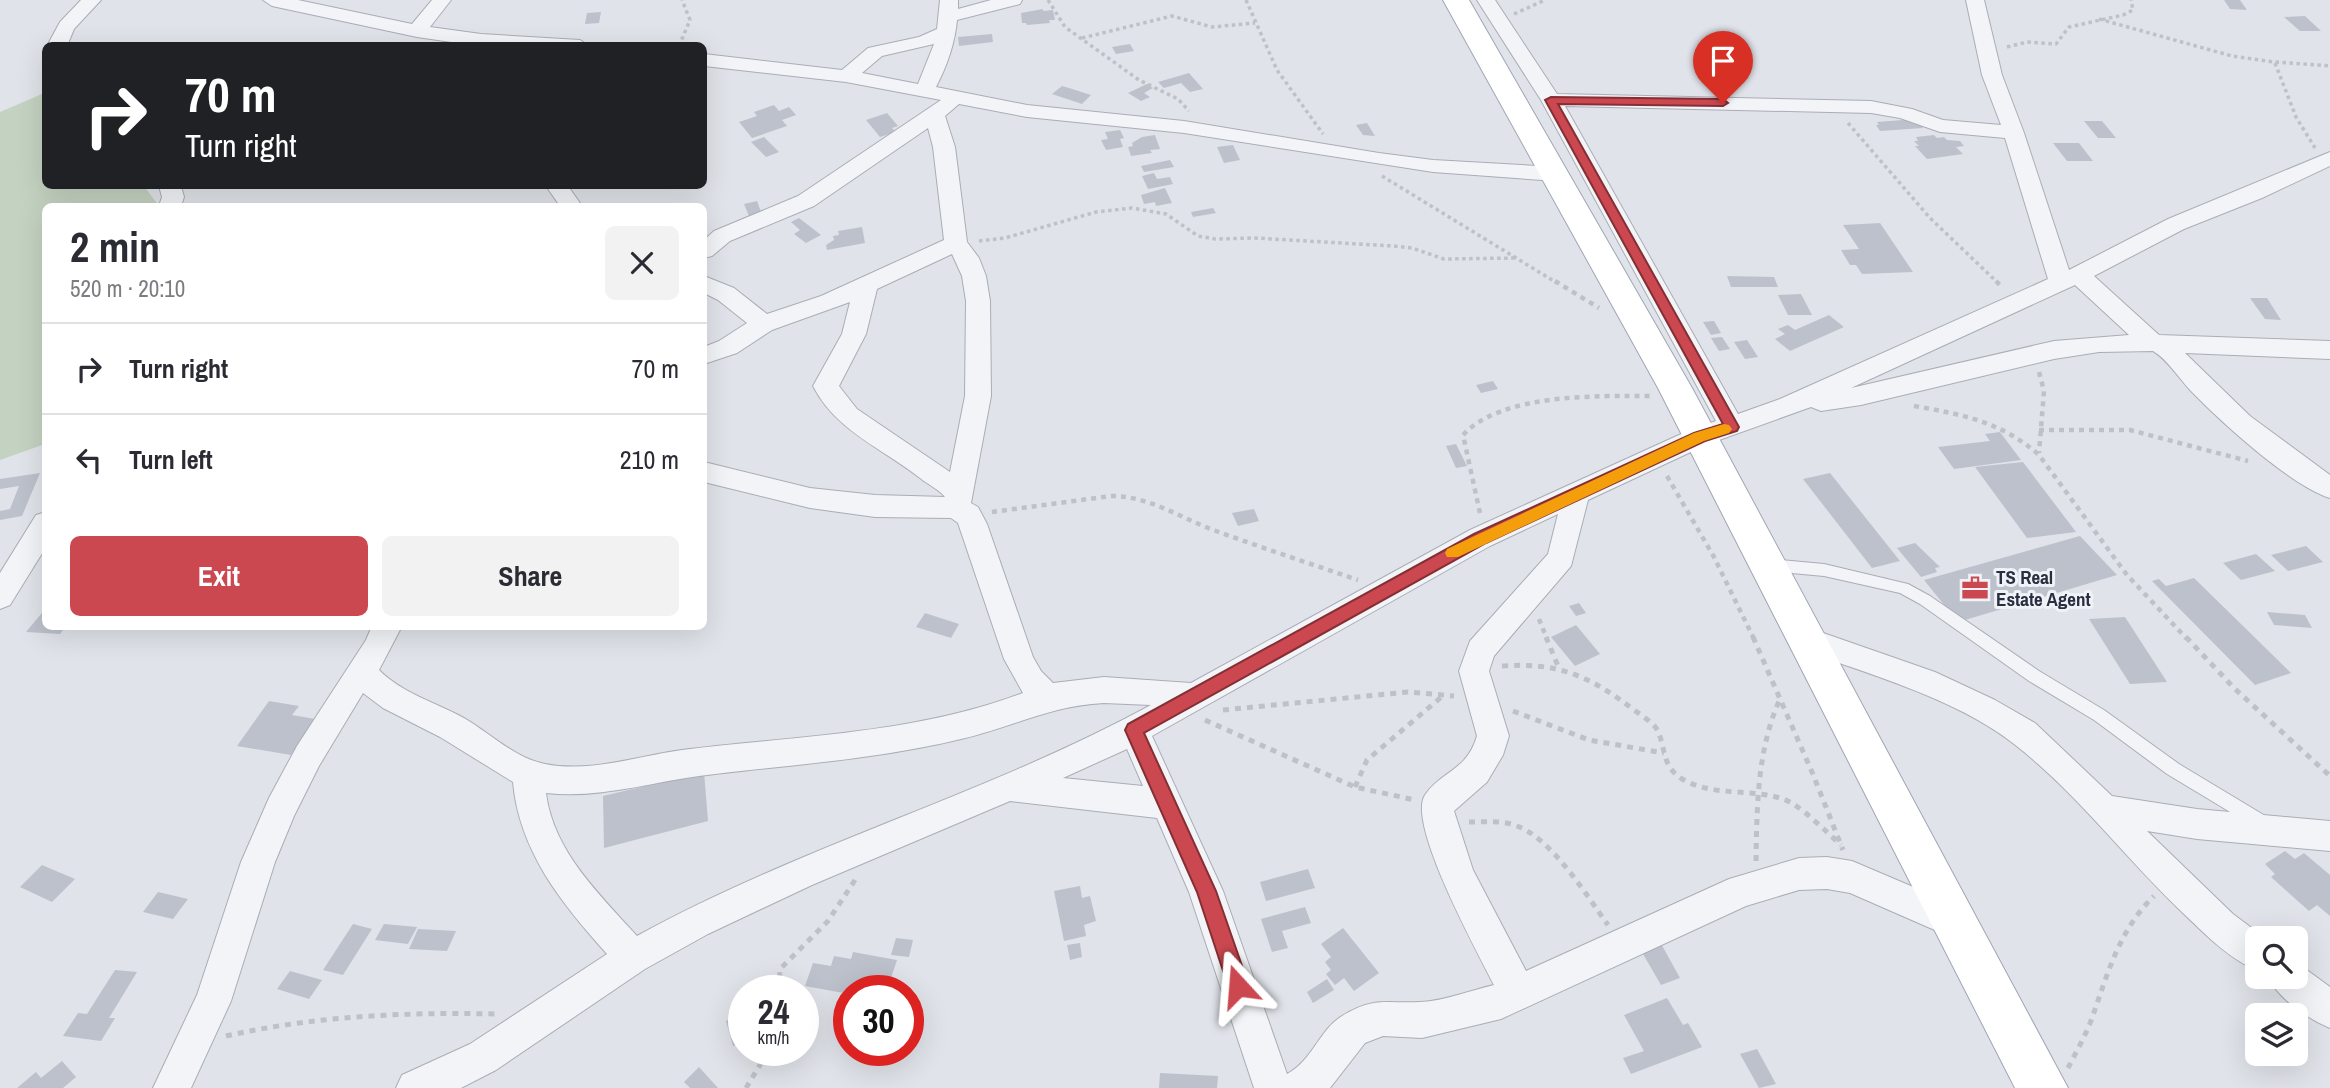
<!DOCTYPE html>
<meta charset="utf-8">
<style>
body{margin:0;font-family:"Archivo Narrow",sans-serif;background:#f2f2f3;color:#2b2b33;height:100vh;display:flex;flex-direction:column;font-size:26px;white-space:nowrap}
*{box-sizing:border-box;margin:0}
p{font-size:23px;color:#7c7c81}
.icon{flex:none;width:38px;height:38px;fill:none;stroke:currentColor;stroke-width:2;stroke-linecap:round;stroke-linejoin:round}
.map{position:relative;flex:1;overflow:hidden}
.details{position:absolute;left:42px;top:203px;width:665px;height:427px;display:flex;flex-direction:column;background:#fff;border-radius:10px;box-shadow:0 7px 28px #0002}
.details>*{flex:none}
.guide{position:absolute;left:42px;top:42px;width:665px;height:147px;border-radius:10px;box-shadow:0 7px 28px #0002;background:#202124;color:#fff;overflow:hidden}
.tools{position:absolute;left:2245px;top:926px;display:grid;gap:14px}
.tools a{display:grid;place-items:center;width:63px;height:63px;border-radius:10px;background:#fff;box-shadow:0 7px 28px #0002;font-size:35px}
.speed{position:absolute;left:728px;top:975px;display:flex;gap:14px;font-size:35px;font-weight:700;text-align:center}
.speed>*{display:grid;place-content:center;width:91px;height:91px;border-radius:50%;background:#fff;box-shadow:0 7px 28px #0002;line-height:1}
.speed small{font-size:18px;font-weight:400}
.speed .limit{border:10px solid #d22;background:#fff;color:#111}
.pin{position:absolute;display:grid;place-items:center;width:60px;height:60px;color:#fff;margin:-72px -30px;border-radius:50% 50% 50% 0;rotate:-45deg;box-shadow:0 0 7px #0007}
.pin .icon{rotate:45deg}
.me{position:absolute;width:77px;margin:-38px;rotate:341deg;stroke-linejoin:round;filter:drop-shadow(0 0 5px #0008)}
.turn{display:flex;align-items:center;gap:24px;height:147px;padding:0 28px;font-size:32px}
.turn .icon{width:91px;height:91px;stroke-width:2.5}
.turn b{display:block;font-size:49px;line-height:60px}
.round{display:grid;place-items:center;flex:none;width:74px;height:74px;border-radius:10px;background:#f2f2f3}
.headline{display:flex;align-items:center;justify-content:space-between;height:119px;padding:0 28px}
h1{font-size:42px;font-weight:700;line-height:52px}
.primary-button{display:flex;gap:14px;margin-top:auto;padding:14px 28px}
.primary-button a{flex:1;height:80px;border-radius:10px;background:#cb4850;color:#fff;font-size:28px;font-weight:700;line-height:80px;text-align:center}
.primary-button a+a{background:#f2f2f3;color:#2b2b33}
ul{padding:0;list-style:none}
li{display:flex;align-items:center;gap:21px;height:91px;padding:0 28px;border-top:2px solid #e1e1e2}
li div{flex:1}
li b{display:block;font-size:26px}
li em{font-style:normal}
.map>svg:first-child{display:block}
.green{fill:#c4d2c1}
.building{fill:#bdc1cb}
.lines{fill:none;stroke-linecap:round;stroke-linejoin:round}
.lane-casing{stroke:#a9adb6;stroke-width:2}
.street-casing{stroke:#a9adb6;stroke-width:2}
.primary-casing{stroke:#9fa6b4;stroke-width:2}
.path-far2{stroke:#bec1c7;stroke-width:3.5;stroke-dasharray:3.5 3.5;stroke-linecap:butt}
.path-far1{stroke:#bec1c7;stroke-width:4.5;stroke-dasharray:5 5;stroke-linecap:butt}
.path{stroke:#bec1c7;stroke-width:5;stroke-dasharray:6 6;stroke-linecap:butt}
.lane{fill:#f3f4f7;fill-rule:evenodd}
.street{fill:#f3f4f7;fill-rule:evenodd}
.primary{fill:#fff;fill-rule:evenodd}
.route{fill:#cb4850;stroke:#842f34;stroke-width:2}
.slow{fill:#f59e0b}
.labels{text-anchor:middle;stroke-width:6;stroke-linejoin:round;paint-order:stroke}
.poi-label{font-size:19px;font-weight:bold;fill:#292f40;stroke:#eff2f6;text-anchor:start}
</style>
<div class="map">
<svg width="2330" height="1088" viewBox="0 0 2330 1088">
<rect width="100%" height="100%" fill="#e0e3e9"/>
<polygon class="green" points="42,94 45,96 46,186 144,186 159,206 46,206 45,444 0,460 0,112"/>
<g class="building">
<polygon points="2224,0 2240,0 2247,10 2230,9"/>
<polygon points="1043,9 1043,11 1053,10 1055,20 1049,20 1050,23 1027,25 1026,23 1022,23 1021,13"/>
<polygon points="601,12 599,23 585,24 587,13"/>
<polygon points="2305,16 2321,31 2300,31 2284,17"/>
<polygon points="992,34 993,42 959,46 958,37"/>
<polygon points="1130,44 1134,51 1116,54 1112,47"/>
<polygon points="1189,73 1203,89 1190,92 1181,83 1164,88 1158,82"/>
<polygon points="1147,84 1153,88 1144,93 1150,97 1141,101 1128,93"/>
<polygon points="1062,86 1069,88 1091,95 1082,104 1052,94"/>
<polygon points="774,105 779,111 789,107 796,115 782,120 787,126 752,138 739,122 757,116 754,112"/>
<polygon points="887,113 898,126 892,128 896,132 880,137 866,120"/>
<polygon points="1916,119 1923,128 1880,131 1876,125 1879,125 1877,122"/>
<polygon points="2084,121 2102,121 2116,138 2098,138"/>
<polygon points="1367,123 1375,136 1363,135 1356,125"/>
<polygon points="1120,130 1124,138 1120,139 1123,147 1106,150 1101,140 1108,139 1105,132"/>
<polygon points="1155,135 1160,149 1150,150 1152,153 1131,156 1128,147 1133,146 1132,143 1142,137"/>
<polygon points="1934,135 1937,138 1944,137 1947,140 1960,141 1964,146 1956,147 1963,154 1927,159 1915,146 1919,146 1914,141 1918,141 1916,137"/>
<polygon points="764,137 779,152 766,157 751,142"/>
<polygon points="2053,143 2079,143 2093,161 2067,161"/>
<polygon points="1233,145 1240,160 1224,163 1217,147"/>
<polygon points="1170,160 1174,167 1144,172 1141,166"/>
<polygon points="1154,173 1157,179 1170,177 1173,184 1148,189 1142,176"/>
<polygon points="1165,188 1172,203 1156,206 1155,202 1144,204 1141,195"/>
<polygon points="757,201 761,212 749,216 744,204"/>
<polygon points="1213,208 1216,213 1193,217 1191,212"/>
<polygon points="799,218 821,235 806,243 794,234 800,230 791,222"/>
<polygon points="1880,223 1913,272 1862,274 1856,265 1850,265 1841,250 1859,249 1843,225"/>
<polygon points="862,227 865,243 827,250 826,245 834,240 833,236 839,235 838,231"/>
<polygon points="1727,276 1774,277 1778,287 1731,287"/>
<polygon points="1801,294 1812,315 1788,315 1778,295"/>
<polygon points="2250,298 2267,298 2281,320 2265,319"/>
<polygon points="1829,315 1844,327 1790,351 1775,339 1785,334 1778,329 1788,325 1795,330"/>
<polygon points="1714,321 1721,333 1711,335 1703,322"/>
<polygon points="1722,337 1730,349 1719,351 1711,338"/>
<polygon points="1747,340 1758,357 1745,359 1734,342"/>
<polygon points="1493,381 1498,389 1481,393 1476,385"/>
<polygon points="2000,432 2021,460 1954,469 1938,447 1990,441 1985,434"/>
<polygon points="1456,444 1467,466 1456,468 1446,446"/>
<polygon points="2023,462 2076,532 2027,538 1975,467"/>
<polygon points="40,473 22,516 0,520 0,511 10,509 19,486 0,489 0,479"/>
<polygon points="1830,473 1900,561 1872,568 1803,479"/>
<polygon points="1254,509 1259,521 1238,526 1232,513"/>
<polygon points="2080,536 2117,575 1958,622 1924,580"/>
<polygon points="1915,543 1940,567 1935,568 1937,572 1921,577 1897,548"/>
<polygon points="2306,546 2323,562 2288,571 2271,555"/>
<polygon points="2256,554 2275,571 2241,580 2223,563"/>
<polygon points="2194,578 2291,673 2255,685 2152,581 2159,579 2166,586"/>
<polygon points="1579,603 1586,613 1576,616 1569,606"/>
<polygon points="46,608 46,626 66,626 60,634 26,632"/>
<polygon points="2267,612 2305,615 2312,628 2274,625"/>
<polygon points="925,613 959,624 951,638 916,627"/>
<polygon points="2125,617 2167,682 2130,684 2089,619"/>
<polygon points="1576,625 1600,654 1575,666 1551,637"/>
<polygon points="269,701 299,706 292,715 315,719 291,755 237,746"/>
<polygon points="704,772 708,821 604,848 603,796"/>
<polygon points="2285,851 2295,859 2304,853 2330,875 2330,916 2317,905 2309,911 2271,877 2275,874 2265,864"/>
<polygon points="42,865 75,879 52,902 20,887"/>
<polygon points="1308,869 1315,888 1266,901 1260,882"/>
<polygon points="1080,886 1082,898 1090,896 1096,921 1084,925 1086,936 1064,941 1054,891"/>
<polygon points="158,892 188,899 173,919 143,912"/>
<polygon points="1305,907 1311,923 1282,931 1288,948 1272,952 1261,919"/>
<polygon points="353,924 372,929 343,975 323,970"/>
<polygon points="384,924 417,927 408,944 375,940"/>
<polygon points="1343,928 1379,973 1354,991 1344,978 1335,985 1326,974 1331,970 1325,962 1331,957 1321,944"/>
<polygon points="418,929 456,931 447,951 409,949"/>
<polygon points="896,938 913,940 909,957 891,955"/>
<polygon points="1659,940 1680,978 1661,985 1639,947"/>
<polygon points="1080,943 1082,957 1070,960 1067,945"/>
<polygon points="853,952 897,960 887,990 849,990 849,994 805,986 813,963 831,966 834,956 851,959"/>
<polygon points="115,970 137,972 109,1018 115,1018 101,1041 63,1036 78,1013 87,1014"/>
<polygon points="290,971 322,980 309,999 277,989"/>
<polygon points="1327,979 1334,990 1313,1003 1307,992"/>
<polygon points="1667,998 1683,1025 1688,1023 1702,1047 1631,1074 1623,1058 1644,1051 1624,1015"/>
<polygon points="743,1014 744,1041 733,1046 726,1021"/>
<polygon points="1757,1049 1776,1084 1759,1088 1740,1054"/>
<polygon points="62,1061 76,1077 63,1088 17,1088 36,1072 41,1078"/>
<polygon points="699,1067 718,1088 690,1088 684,1082"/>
<polygon points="1160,1073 1218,1076 1217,1088 1159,1088"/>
</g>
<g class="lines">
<defs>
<polygon id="lane" points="1769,559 1824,564 1908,584 1930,596 2039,671 2104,710 2179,764 2267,817 2269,822 2267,827 2261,830 2255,827 2167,774 2094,720 2029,681 1920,604 1900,593 1824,576 1769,571 1764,569 1762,565 1764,561"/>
<g id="street">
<polygon points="81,0 101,0 74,29 67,46 47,46 60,22"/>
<polygon points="263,0 298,0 412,24 432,0 451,0 430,27 481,34 580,40 589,46 479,46 417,37 272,6"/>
<path d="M940,0H958V9L991,0H1022L1020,4L957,20C955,43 947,66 936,87L1027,105L1184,121L1379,153L1433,160L1556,167L1564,169L1567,174L1564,179L1556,181L1433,172L1184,133L1027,117L959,104L945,116L955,147L967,242L979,258L986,276L990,301L991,396L971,503L978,507L987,524L1033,657L1041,671L1053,683L1104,677L1191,683L1470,530L1690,430L1716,421L1541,100L1477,0H1495L1557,94L1871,101L1912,109L1943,120L2001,125L1982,75L1966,0H1984L2002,75L2024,133L2069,270L2168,219L2330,152V166L2262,198L2184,229L2094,276L2159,335L2330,341V359L2185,353L2250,416L2330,475V498C2291,486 2220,421 2190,390C2179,378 2166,358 2153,351L2099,352L2054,359L1861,405L1821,411L1811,407L1708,444L1588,500L1571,566L1494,656L1489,671L1509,736L1503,755L1487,782L1454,811L1473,870L1526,971L1729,879L1799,858L1827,857L1852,861L1965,909L1970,921L1965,933L1953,938L1850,893L1827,889L1799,890L1746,906L1501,1019L1422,1038L1383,1036L1365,1043L1330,1088H1254L1189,892L1157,818L1010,801L812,885L708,934L645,969L496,1070L461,1088H396L402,1075L470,1044L607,954C562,904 519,851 513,782L440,737L383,708L363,693L319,766L294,816L275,862L231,1001L191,1088H153L197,995L241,862L269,798L297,746L366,640L372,626H402L379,670C402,693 434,702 462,717C489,732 514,758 545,764C590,773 638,756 682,750C795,736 915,734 1023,693L1004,659L958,523L951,518L875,517L810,508L704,482V462L810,488L875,495L945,497C940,490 927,484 920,478C882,448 836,431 813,386L842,334L850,302L772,330L737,353L704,364V347L719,341L747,323L718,300L704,293V276L734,288L767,314L821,296L944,240L933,147L928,128L814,206L730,241L712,256L704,258V240L714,231L798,196L941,100L846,82L704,66V54L842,70L868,48L919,37L937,29ZM934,44L918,84L862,73L882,56ZM1565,106L1871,113L1900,118L1940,132L2005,138L2048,279L1780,399L1738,414ZM952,254L962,276L966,301L965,396L950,472L857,409L839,386L866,334L877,289ZM2075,285L2129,335L2054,341L1851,388ZM1558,514L1548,554L1470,641L1459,671L1477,736C1466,772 1442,770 1425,795C1406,823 1479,955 1494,985C1471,990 1445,1001 1420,1002C1386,1004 1375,996 1342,1016C1320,1029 1312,1061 1287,1074L1223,891L1152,736L1490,546ZM1104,703L1151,705C986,795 802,845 637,936C600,895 553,851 546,793C597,799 648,783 699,776C786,765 875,760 961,739C1013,727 1049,706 1104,703ZM1127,749L1143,786L1063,778Z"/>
<polygon points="159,186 181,186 184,197 181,206 159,206 162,197"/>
<polygon points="546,186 568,186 582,206 560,206"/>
<polygon points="46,512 46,547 10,605 0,609 0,573 36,515"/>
<path d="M1806,627L1935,672L1995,700L2035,723L2112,796L2197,809L2330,821V851L2197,839L2147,831L2233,914L2265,938H2258V971C2229,959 2205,934 2183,913C2125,858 2076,792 2014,744C1956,698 1865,673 1796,648L1791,639L1796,630Z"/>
<path d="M2296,962L2330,987V1028C2308,1019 2278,999 2268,976H2296Z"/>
</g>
<polygon id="primary" points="1443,0 1469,0 1692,388 2068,1088 2015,1088 1658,388"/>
</defs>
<use href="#lane" class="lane-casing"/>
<use href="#street" class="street-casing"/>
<use href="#primary" class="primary-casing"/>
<g class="path-far2">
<polyline points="1048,0 1065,27 1139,80 1178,99 1189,111"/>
<polyline points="1246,0 1277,70 1323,134"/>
<polyline points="1514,14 1545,0"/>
<polyline points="2099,19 2232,56 2274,62 2330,66"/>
<polyline points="1082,38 1172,16 1212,27 1255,23"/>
<polyline points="679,46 690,20 682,0"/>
<polyline points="2007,47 2027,42 2056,44 2069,27 2123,15 2133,10 2131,0"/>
<polyline points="2275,63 2296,117 2315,148"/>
<polyline points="1848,123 1930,218 1998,283"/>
<polyline points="1382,176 1557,283"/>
<polyline points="979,241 1005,238 1096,212 1132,208 1166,214 1198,236 1215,239 1255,238 1393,246 1412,248 1444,259 1517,258"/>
</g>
<g class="path-far1">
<polyline points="1555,281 1599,308"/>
<polyline points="1996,281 2002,287"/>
<polyline points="2039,372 2044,391 2039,453"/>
<path d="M1914,406C1961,414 2002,422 2039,455L2127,575L2187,639"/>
<polyline points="2039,430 2130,430 2248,461"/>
<polyline points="1667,476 1714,557 1754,639"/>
<path d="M992,512L1111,496C1150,496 1180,518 1216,531C1263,548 1311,564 1358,580"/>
<path d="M1480,513L1463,435C1502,393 1597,396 1651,396"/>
<polyline points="1539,619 1547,639"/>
</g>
<g class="path">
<polyline points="1546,637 1558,666"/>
<polyline points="1753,637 1812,772 1843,850"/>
<polyline points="2186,637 2234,688 2330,776"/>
<path d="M1502,666C1558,662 1590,676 1634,710C1641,715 1654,723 1658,731C1666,750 1662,768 1684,780C1715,797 1751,788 1783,799C1801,805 1826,832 1841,845"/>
<polyline points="1223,710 1408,692 1454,696"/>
<polyline points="1513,711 1589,740 1664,753"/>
<polyline points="1205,720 1355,787 1415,800"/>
<polyline points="1355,787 1367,760 1445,694"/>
<path d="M1469,822C1485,822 1502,820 1517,826C1552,839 1587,896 1608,925"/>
<path d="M1756,861C1757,806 1757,750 1780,699"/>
<polyline points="779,990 780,969 828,921 855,880"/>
<path d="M226,1036C315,1016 404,1012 495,1014"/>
<path d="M2068,1068C2076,1052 2086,1035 2092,1018C2108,973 2119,930 2154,896"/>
<polyline points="746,1088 769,1050"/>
</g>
<use href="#lane" class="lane"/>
<use href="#street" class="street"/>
<use href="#primary" class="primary"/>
</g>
<polygon class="route" points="1551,97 1723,99 1728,103 1723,106 1558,104 1739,427 1737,431 1705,441 1486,543 1144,733 1216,891 1249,986 1246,993 1238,996 1231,993 1228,986 1197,892 1125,730 1128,724 1474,534 1694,433 1723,424 1545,100"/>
<polygon class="slow" points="1724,424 1729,425 1732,429 1729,433 1704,441 1458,557 1447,557 1445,553 1447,549 1694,433"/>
<defs>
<symbol id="office-bare" viewBox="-9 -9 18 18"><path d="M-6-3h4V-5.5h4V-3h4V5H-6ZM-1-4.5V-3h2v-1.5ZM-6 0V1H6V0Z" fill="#cb4850" stroke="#eff2f6" stroke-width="2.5" paint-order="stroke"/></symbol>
</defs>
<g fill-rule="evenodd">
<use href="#office-bare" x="1956" y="569" width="38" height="38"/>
</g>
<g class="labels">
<g class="poi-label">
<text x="1996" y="584">TS Real<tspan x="1996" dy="22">Estate Agent</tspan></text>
</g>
</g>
</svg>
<div class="tools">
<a><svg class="icon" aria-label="search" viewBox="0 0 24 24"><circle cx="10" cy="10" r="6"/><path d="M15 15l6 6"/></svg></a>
<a><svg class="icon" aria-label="layers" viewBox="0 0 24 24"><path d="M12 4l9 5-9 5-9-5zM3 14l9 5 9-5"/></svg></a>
</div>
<div class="speed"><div>24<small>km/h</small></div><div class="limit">30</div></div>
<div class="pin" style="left:1723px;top:103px;background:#d93025"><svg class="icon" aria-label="arrive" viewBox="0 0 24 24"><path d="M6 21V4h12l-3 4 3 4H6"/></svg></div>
<svg class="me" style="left:1238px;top:986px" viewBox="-20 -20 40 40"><path d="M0-17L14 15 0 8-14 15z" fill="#cb4850" stroke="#fff" stroke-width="4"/></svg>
<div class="guide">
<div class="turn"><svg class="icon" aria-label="right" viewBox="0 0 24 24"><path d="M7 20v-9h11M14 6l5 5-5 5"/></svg><div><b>70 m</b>Turn right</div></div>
</div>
<section class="details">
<div class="headline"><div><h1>2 min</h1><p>520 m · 20:10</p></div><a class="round"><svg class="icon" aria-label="close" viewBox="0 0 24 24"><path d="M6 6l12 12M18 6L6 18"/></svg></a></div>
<ul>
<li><svg class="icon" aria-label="right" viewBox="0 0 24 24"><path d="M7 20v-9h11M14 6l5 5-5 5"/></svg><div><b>Turn right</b></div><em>70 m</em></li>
<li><svg class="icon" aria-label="left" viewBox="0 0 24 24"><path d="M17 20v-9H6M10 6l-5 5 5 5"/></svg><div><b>Turn left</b></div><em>210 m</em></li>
</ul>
<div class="primary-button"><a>Exit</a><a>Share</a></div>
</section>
</div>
